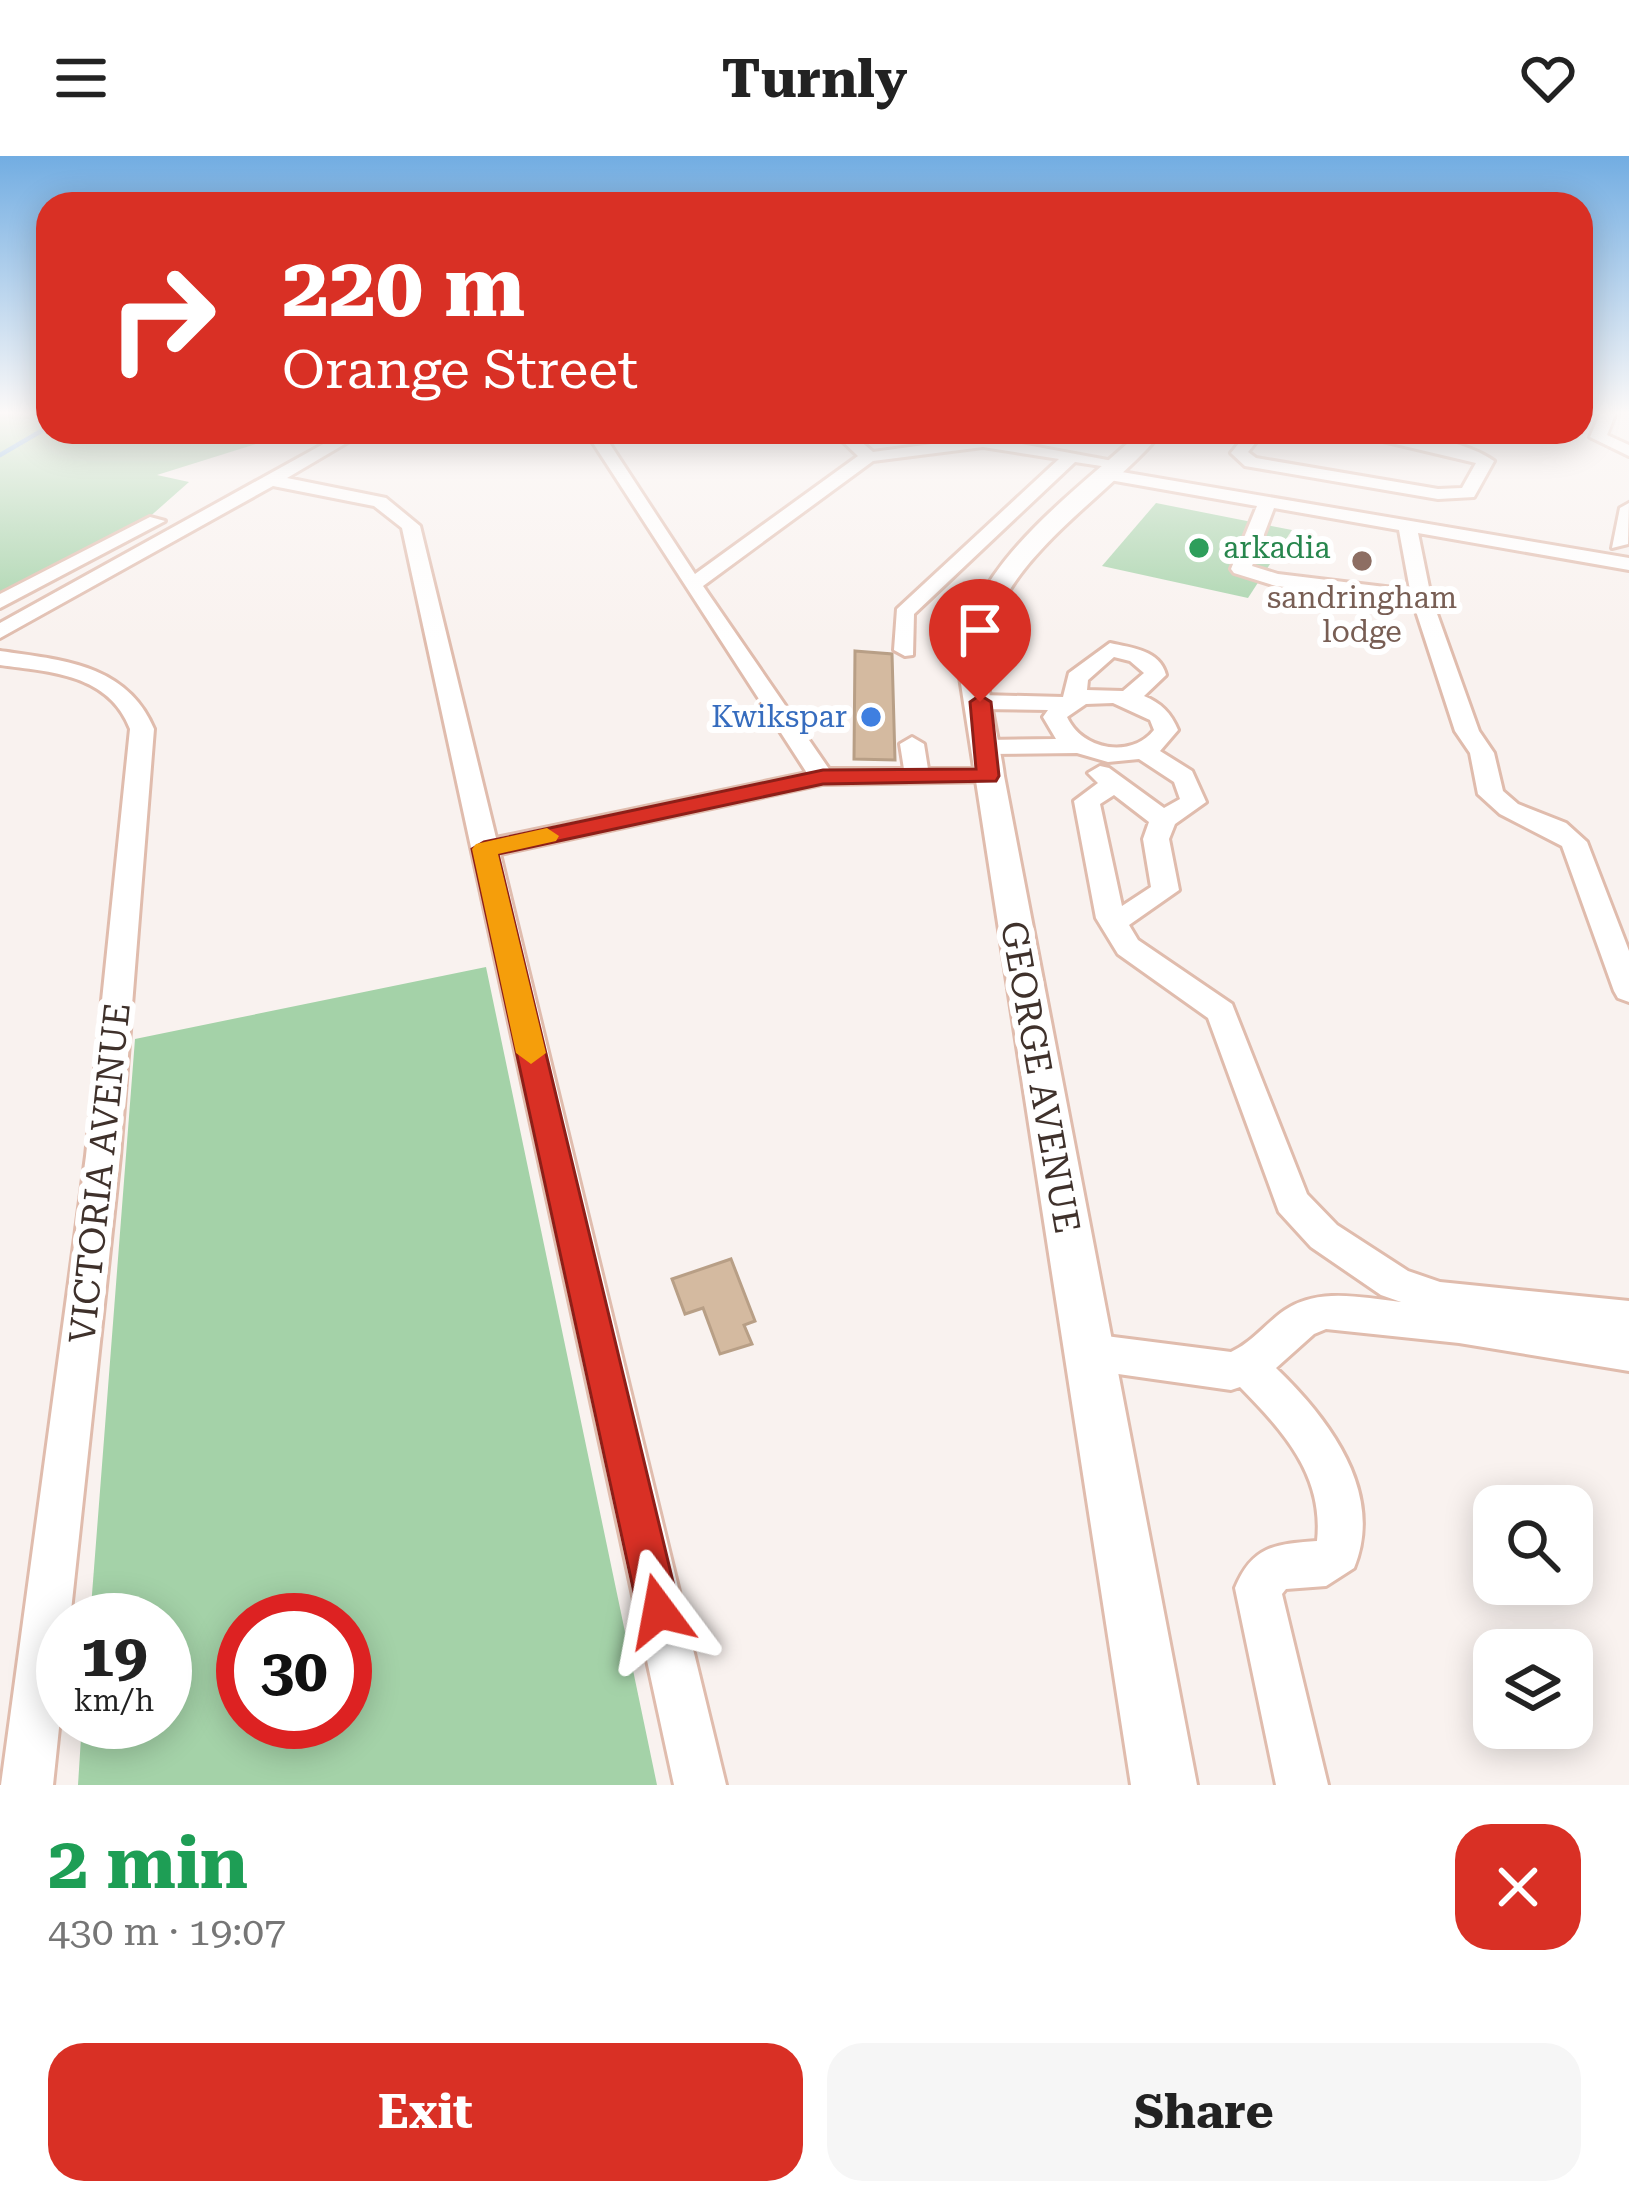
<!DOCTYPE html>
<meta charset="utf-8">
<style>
body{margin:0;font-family:"Roboto Serif",serif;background:#f6f6f6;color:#222;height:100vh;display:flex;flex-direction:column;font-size:45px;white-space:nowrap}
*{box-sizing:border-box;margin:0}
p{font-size:39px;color:#767676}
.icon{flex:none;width:66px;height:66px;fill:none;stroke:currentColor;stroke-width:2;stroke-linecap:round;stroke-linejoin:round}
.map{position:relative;height:1629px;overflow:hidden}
.panel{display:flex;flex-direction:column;background:#fff;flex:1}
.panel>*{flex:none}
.top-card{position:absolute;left:36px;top:36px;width:1557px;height:252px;border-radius:36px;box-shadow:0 6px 30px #0003;background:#d93025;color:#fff;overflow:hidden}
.tools{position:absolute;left:1473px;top:1329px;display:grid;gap:24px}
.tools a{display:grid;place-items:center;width:120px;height:120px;border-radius:24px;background:#fff;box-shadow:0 6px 30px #0003;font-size:60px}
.speed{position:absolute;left:36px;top:1437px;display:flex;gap:24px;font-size:60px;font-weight:700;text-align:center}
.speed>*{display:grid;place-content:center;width:156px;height:156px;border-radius:50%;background:#fff;box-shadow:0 6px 30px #0003;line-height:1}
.speed small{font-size:30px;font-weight:400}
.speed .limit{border:18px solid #d22;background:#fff;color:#111}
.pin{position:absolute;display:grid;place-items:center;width:102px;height:102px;color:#fff;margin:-123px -51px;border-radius:50% 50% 50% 0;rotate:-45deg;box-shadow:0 0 12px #0007}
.pin .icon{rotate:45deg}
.me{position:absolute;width:132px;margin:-66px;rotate:347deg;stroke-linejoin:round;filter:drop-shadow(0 0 9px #0008)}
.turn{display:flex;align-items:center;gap:42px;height:252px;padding:0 48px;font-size:54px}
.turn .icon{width:156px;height:156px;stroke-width:2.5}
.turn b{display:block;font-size:84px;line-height:102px}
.round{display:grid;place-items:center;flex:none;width:126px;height:126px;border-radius:36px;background:#f6f6f6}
.headline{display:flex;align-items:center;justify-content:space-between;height:204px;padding:0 48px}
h1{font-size:72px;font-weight:700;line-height:90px;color:#1e9e55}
.primary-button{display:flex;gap:24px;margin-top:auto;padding:24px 48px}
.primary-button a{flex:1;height:138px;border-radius:36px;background:#d93025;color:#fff;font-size:48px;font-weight:700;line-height:138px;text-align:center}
.primary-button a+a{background:#f6f6f6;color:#222}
header{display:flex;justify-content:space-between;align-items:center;height:156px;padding:0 48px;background:#fff;font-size:54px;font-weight:700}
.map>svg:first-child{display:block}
.green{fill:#a4d2a8;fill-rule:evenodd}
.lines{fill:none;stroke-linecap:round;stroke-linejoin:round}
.stream{stroke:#61a2d9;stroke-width:4.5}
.building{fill:#d4baa0;stroke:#b89f86;stroke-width:3}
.minor-casing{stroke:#e0bcad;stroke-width:6}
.major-casing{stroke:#e0bcad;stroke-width:6}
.minor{fill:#fff;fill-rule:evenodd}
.major{fill:#fff;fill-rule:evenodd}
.route{fill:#d93025;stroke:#8d1f18;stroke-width:3}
.slow{fill:#f59e0b}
.leisure-dot{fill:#2e9e5b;stroke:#fff;stroke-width:4.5}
.education-dot{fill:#8d6e63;stroke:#fff;stroke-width:4.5}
.shop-dot{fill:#3f7fe0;stroke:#fff;stroke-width:4.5}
.labels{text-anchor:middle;stroke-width:12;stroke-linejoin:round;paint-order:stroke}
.far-leisure-label{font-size:30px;fill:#27864d;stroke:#fff;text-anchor:start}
.far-education-label{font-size:30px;fill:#785e54;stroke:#fff}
.far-shop-label{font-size:30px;fill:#366cbe;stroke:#fff;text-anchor:end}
.street-label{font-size:36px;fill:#3f312b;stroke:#fff}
</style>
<header><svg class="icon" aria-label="menu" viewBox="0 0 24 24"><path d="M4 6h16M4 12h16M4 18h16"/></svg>Turnly<svg class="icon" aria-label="heart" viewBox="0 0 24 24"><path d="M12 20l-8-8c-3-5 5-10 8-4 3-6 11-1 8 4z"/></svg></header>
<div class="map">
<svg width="1629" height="1629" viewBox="0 0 1629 1629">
<rect width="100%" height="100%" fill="#f9f2ef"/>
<g class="green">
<polygon points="0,256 48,256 48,276 294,276 157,319 189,326 146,364 0,443"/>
<polygon points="1156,347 1292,374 1248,442 1102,410"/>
<path d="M486,811L657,1629H78L82,1566H165V1464H90L135,883ZM243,1464H345V1566H243Z"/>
</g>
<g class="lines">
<polyline class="stream" points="0,299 48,271"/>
</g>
<g class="building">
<polygon points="855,495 892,498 895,604 854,603"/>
<polygon points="731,1103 755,1165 744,1169 752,1188 720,1198 703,1152 685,1158 672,1123"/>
</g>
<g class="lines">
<defs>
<g id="minor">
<polygon points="1601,256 1616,256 1607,279 1629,289 1629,300 1590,281"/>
<polygon points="345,276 365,276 287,322 386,342 420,370 496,682 807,617 586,276 602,276 695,418 858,300 833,276 850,276 873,296 983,281 1129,308 1121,313 1075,306 914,458 913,499 905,500 894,494 897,453 1059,303 983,291 873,305 703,430 829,613 904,613 900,588 912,581 924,588 928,613 988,613 1000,620 997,625 822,628 500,698 726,1629 674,1629 402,372 374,350 273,330 0,482 0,467"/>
<path d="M1248,276H1264L1248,296L1256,302L1438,333L1462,332L1476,307L1345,276C1390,276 1457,279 1494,305L1474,341L1438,343L1245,310L1231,297Z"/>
<path d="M1476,276H1530C1518,284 1488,284 1476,276Z"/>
<path d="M1110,314L1629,402V414L1418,377L1431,441L1479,575L1494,597L1503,635L1518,648L1566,667L1587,686L1629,795V846L1618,842L1614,835L1562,690L1500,658L1478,638L1470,597L1455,575L1413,446L1276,430L1234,417L1231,413L1257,350L1104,323V315ZM1274,352L1399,374L1410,434L1278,418L1252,410Z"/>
<polygon points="1629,347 1628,388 1612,392 1620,352"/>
<polygon points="150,361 165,365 0,452 0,438"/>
<path d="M1110,487C1132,492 1160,494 1166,519L1144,540C1161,547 1171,557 1178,574L1160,595L1192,615L1206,646L1175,668L1169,683L1179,734L1129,769L1138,784L1232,848L1307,1038L1337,1069L1408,1115L1440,1126L1629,1145V1215L1459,1187L1326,1173L1314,1178L1276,1212C1328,1262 1385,1336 1354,1412L1326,1430L1286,1433L1282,1438L1328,1629H1276L1235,1432C1252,1390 1275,1388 1317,1385C1324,1319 1283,1275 1240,1231L1231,1234L1090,1214L1076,1209L1070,1196L1076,1183L1090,1178L1231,1196C1253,1186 1266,1167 1285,1154C1320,1131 1362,1142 1401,1146L1381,1139L1311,1091L1279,1056L1208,862L1118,798L1096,762L1074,645L1098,627L1088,617L1100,610L1109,612L1164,652L1180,643L1174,626L1139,603L1108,606L1077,597L986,598L974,591L986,584L1056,583L1043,561L1048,554L980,553L969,546L980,539L1063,541L1069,517ZM1114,501L1130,505L1144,517L1123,535L1087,534L1088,524ZM1113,547L1150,564L1154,574C1131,603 1082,594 1067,561L1086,548ZM1114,639L1149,666L1143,683L1151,731L1122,750L1100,648Z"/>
<path d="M0,495C62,504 127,508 154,573L120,1000L70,1464H63V1534L53,1629H1L86,1000L130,573C109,518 51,516 0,509Z"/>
</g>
<path id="major" d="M1140,276H1162C1111,339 999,404 988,490C983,533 999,578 1004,620L1197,1629H1131L960,521C957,416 1071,341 1140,276Z"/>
</defs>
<use href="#minor" class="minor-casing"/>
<use href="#major" class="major-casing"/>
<use href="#minor" class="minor"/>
<use href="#major" class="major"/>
</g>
<linearGradient id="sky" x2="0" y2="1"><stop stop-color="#72ade2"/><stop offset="0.53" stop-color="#fcf9f8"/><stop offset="1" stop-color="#fcf9f8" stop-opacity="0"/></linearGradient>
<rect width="1629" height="484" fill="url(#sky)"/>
<polygon class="route" points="980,539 991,546 999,620 996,625 823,628 498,698 680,1455 674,1470 659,1476 644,1470 638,1455 472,693 484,686 823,614 976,613 970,546"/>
<polygon class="slow" points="547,672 559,680 556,685 498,698 546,897 531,908 516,897 472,693 476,688"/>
<circle class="leisure-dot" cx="1199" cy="392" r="12"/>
<circle class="education-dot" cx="1362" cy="405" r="12"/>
<circle class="shop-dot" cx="871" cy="561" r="12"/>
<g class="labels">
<g class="far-leisure-label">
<text x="1223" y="402">arkadia</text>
</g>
<g class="far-education-label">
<text x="1362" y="452">sandringham<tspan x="1362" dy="34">lodge</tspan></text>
</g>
<g class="far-shop-label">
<text x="847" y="571">Kwikspar</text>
</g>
<g class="street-label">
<text transform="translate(1041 921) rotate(80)" y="13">GEORGE AVENUE</text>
<text transform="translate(99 1017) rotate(-84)" y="13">VICTORIA AVENUE</text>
</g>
</g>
</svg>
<div class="tools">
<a><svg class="icon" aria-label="search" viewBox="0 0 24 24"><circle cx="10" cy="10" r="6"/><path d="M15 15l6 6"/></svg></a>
<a><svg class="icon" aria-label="layers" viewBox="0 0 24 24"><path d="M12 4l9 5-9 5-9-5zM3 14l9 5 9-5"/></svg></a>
</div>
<div class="speed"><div>19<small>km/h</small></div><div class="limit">30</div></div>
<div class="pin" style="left:980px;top:546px;background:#d93025"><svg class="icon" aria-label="arrive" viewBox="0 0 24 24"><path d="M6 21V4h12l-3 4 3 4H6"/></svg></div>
<svg class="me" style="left:659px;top:1455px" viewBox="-20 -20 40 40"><path d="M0-17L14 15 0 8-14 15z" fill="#d93025" stroke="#fff" stroke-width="4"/></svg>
<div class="top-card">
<div class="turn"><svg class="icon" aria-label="right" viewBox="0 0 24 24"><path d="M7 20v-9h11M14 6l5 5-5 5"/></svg><div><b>220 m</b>Orange Street</div></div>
</div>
</div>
<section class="panel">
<div class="headline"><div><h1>2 min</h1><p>430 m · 19:07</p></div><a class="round" style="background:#d93025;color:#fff"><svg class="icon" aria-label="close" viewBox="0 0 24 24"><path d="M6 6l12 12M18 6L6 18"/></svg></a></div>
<div class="primary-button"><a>Exit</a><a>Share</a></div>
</section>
